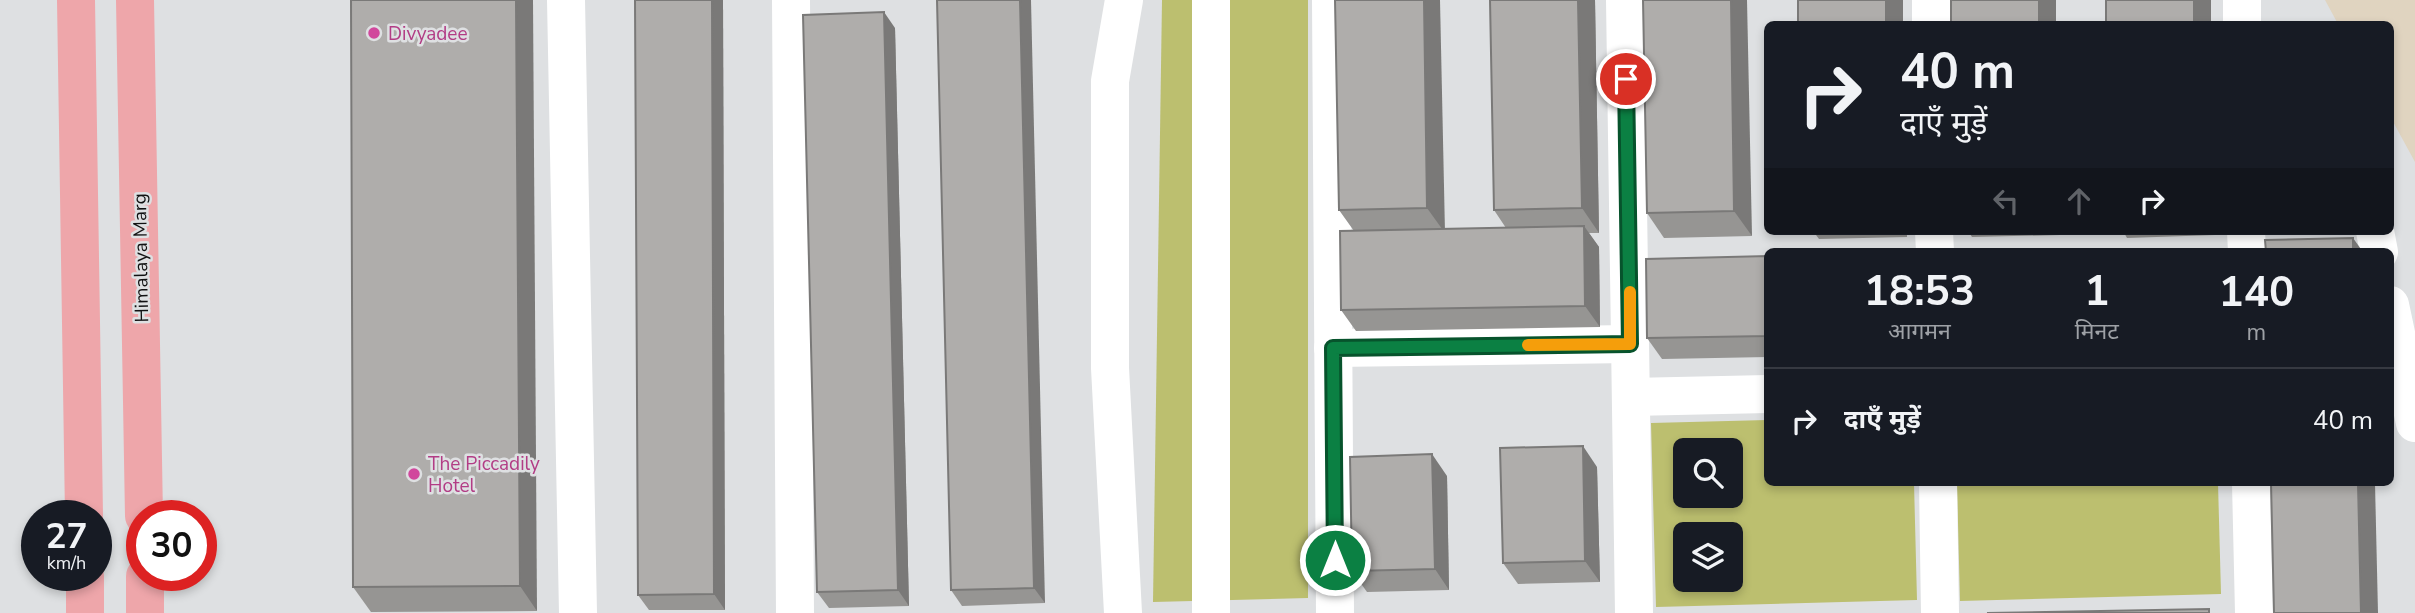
<!DOCTYPE html>
<html lang="hi">
<meta charset="utf-8">
<style>
body{margin:0;font-family:"Nunito Sans","Noto Sans Devanagari",sans-serif;background:#20242c;color:#f1f3f6;height:100vh;display:flex;flex-direction:column;font-size:26px;white-space:nowrap}
*{box-sizing:border-box;margin:0}
p{font-size:23px;color:#9ea1a6}
.icon{flex:none;width:38px;height:38px;fill:none;stroke:currentColor;stroke-width:2;stroke-linecap:round;stroke-linejoin:round}
.map{position:relative;flex:1;overflow:hidden}
.sheet{position:absolute;left:1764px;top:248px;width:630px;height:238px;display:flex;flex-direction:column;background:#171b24;border-radius:10px;box-shadow:0 4px 10px #0003}
.sheet>*{flex:none}
.banner{position:absolute;left:1764px;top:21px;width:630px;height:214px;border-radius:10px;box-shadow:0 4px 10px #0003;background:#171b24;color:#f1f3f6;overflow:hidden}
.controls{position:absolute;left:1673px;top:438px;display:grid;gap:14px}
.controls a{display:grid;place-items:center;width:70px;height:70px;border-radius:10px;background:#171b24;box-shadow:0 4px 10px #0003;font-size:35px}
.speed{position:absolute;left:21px;top:500px;display:flex;gap:14px;font-size:35px;font-weight:700;text-align:center}
.speed>*{display:grid;place-content:center;width:91px;height:91px;border-radius:50%;background:#171b24;box-shadow:0 4px 10px #0003;line-height:1}
.speed small{font-size:18px;font-weight:400}
.speed .limit{border:10px solid #d22;background:#fff;color:#111}
.pin{position:absolute;display:grid;place-items:center;width:60px;height:60px;color:#fff;margin:-30px;border:4px solid #fff;border-radius:50%;box-shadow:0 2px 7px #0007}
.me{position:absolute;width:77px;margin:-38px;rotate:0deg;stroke-linejoin:round;filter:drop-shadow(0 0 5px #0008)}
.turn{display:flex;align-items:center;gap:24px;height:147px;padding:0 21px;font-size:32px}
.turn .icon{width:91px;height:91px;stroke-width:2.5}
.turn b{display:block;font-size:49px;line-height:60px}
.lanes{display:flex;align-items:center;height:66px;padding:0 21px;background:#0003;justify-content:center;gap:35px;direction:ltr}
.lanes .off{opacity:.35}
.eta{display:flex;justify-content:space-evenly;align-items:center;height:119px;text-align:center}
.eta b{font-size:42px;font-weight:700;line-height:49px}
ul{padding:0;list-style:none}
li{display:flex;align-items:center;gap:21px;height:105px;padding:0 21px;border-top:2px solid #363941}
li div{flex:1}
li b{display:block;font-size:26px}
li em{font-style:normal}
.map>svg:first-child{display:block}
.education{fill:#e0d4c0}
.green{fill:#bcbf6f;fill-rule:evenodd}
.lines{fill:none;stroke-linecap:round;stroke-linejoin:round}
.minor{stroke:#fff;stroke-width:38}
.major{stroke:#eea6aa;stroke-width:38}
.wall{fill:#969593}
.shaded-wall{fill:#7a7978}
.building{fill:#afadab;stroke:#7a7978;stroke-width:2}
.route-casing{stroke:#07532c;stroke-width:18}
.route{stroke:#0b8043;stroke-width:12}
.slow{stroke:#f59e0b;stroke-width:12}
.hotel-dot{fill:#d1479c;stroke:#dee0e2;stroke-width:2.5}
.labels{text-anchor:middle;stroke-width:5;stroke-linejoin:round;paint-order:stroke}
.hotel-label{font-size:19px;fill:#b23c85;stroke:#dee0e2;text-anchor:start}
.street-label{font-size:19px;fill:#111112;stroke:#dee0e2}
</style>
<div class="map">
<svg width="2415" height="613" viewBox="0 0 2415 613">
<rect width="100%" height="100%" fill="#dee0e2"/>
<polygon class="education" points="2325,0 2415,0 2415,162 2391,118 2390,24 2338,24"/>
<g class="green">
<polygon points="1162,0 1308,0 1308,598 1153,602"/>
<path d="M1767,420L1768,483H1914L1917,600L1656,607L1651,423ZM1685,450H1731V495H1685ZM1685,534H1731V579H1685Z"/>
<polygon points="1957,483 2218,483 2221,594 1960,601"/>
</g>
<g class="lines">
<g class="minor">
<polyline points="566,0 578,613"/>
<polyline points="791,0 795,613"/>
<polyline points="1211,0 1211,613"/>
<polyline points="1331,0 1335,613"/>
<polyline points="1625,0 1634,613"/>
<polyline points="1931,0 1931,24"/>
<polyline points="2242,0 2242,24"/>
<polyline points="1934,231 1935,252"/>
<polyline points="2246,231 2247,252"/>
<polyline points="2375,231 2379,252"/>
<polyline points="2390,305 2415,423"/>
<polyline points="1333,348 1630,344"/>
<polyline points="1631,397 1768,394"/>
<polyline points="1938,483 1940,613"/>
<polyline points="2251,483 2254,613"/>
<polyline points="1123,613 1110,368 1110,81 1124,0"/>
</g>
<g class="major">
<polyline points="76,0 84,516"/>
<polyline points="135,0 144,516"/>
<polyline points="85,576 85,613"/>
<polyline points="145,576 145,613"/>
</g>
</g>
<g class="wall">
<polygon points="351,0 537,611 371,612 353,587"/>
<polygon points="635,0 723,0 725,610 649,610 638,595"/>
<polygon points="937,0 1045,603 962,606 951,590"/>
<polygon points="1335,0 1445,229 1506,228 1494,210 1490,0 1595,0 1599,233 1589,233 1599,247 1600,327 1356,331 1341,310 1354,231 1339,210"/>
<polygon points="1643,0 1752,236 1664,238 1647,213"/>
<polygon points="895,28 909,606 829,608 817,592"/>
<polygon points="1813,231 1907,231 1907,237 1819,239"/>
<polygon points="1968,231 2060,231 2060,235 1972,237"/>
<polygon points="2123,231 2215,231 2215,235 2127,238"/>
<polygon points="1768,256 1768,357 1662,359 1647,338"/>
<polygon points="1597,467 1600,582 1518,584 1503,563"/>
<polygon points="1447,476 1449,590 1367,592 1352,571"/>
</g>
<g class="shaded-wall">
<polygon points="516,0 533,0 537,611 520,586"/>
<polygon points="712,0 723,0 725,610 714,594"/>
<polygon points="1020,0 1031,0 1045,603 1034,588"/>
<polygon points="1424,0 1440,0 1445,233 1427,208"/>
<polygon points="1578,0 1595,0 1599,233 1582,208"/>
<polygon points="1731,0 1747,0 1752,236 1734,211"/>
<rect x="1886" y="0" width="17" height="24"/>
<rect x="2039" y="0" width="17" height="24"/>
<rect x="2194" y="0" width="17" height="24"/>
<polygon points="884,12 895,28 909,606 898,590"/>
<polygon points="1584,226 1599,247 1600,327 1585,306"/>
<polygon points="2353,238 2363,252 2353,252"/>
<polygon points="1583,446 1597,467 1600,582 1585,561"/>
<polygon points="1432,454 1447,476 1449,590 1435,569"/>
<polygon points="2358,483 2375,483 2378,613 2361,613"/>
</g>
<g class="building">
<polygon points="351,0 516,0 520,586 353,587"/>
<polygon points="635,0 712,0 714,594 638,595"/>
<polygon points="937,0 1020,0 1034,588 951,590"/>
<polygon points="1335,0 1424,0 1427,208 1339,210"/>
<polygon points="1490,0 1578,0 1582,208 1494,210"/>
<polygon points="1643,0 1731,0 1734,211 1647,213"/>
<rect x="1798" y="0" width="88" height="24"/>
<rect x="1951" y="0" width="88" height="24"/>
<rect x="2106" y="0" width="88" height="24"/>
<polygon points="884,12 898,590 817,592 803,15"/>
<polygon points="1584,226 1585,306 1341,310 1340,231"/>
<polygon points="2353,238 2353,252 2266,252 2265,240"/>
<polygon points="1768,256 1768,336 1647,338 1646,259"/>
<polygon points="1583,446 1585,561 1503,563 1500,448"/>
<polygon points="1432,454 1435,569 1352,571 1350,457"/>
<polygon points="2271,483 2358,483 2361,613 2274,613"/>
<polygon points="2209,609 2209,613 1987,613"/>
</g>
<g class="lines">
<defs>
<polyline id="route" points="1335,560 1333,348 1630,344 1626,79"/>
</defs>
<use href="#route" class="route-casing"/>
<use href="#route" class="route"/>
<polyline class="slow" points="1528,345 1630,344 1630,292"/>
</g>
<g class="hotel-dot">
<circle cx="374" cy="33" r="7"/>
<circle cx="414" cy="474" r="7"/>
</g>
<g class="labels">
<g class="hotel-label">
<text x="388" y="40">Divyadee</text>
<text x="428" y="470">The Piccadily<tspan x="428" dy="22">Hotel</tspan></text>
</g>
<g class="street-label">
<text transform="translate(140 258) rotate(-91)" y="7">Himalaya Marg</text>
</g>
</g>
</svg>
<div class="controls">
<a><svg class="icon" aria-label="search" viewBox="0 0 24 24"><circle cx="10" cy="10" r="6"/><path d="M15 15l6 6"/></svg></a>
<a><svg class="icon" aria-label="layers" viewBox="0 0 24 24"><path d="M12 4l9 5-9 5-9-5zM3 14l9 5 9-5"/></svg></a>
</div>
<div class="speed"><div>27<small>km/h</small></div><div class="limit">30</div></div>
<div class="pin" style="left:1626px;top:79px;background:#d93025"><svg class="icon" aria-label="arrive" viewBox="0 0 24 24"><path d="M6 21V4h12l-3 4 3 4H6"/></svg></div>
<svg class="me" style="left:1335px;top:560px" viewBox="-20 -20 40 40"><circle r="17" fill="#0b8043" stroke="#fff" stroke-width="3"/><path d="M0-11L8 9 0 5-8 9z" fill="#fff"/></svg>
<div class="banner">
<div class="turn"><svg class="icon" aria-label="right" viewBox="0 0 24 24"><path d="M7 20v-9h11M14 6l5 5-5 5"/></svg><div><b>40 m</b>दाएँ मुड़ें</div></div>
<div class="lanes"><svg class="icon off" aria-label="left" viewBox="0 0 24 24"><path d="M17 20v-9H6M10 6l-5 5 5 5"/></svg><svg class="icon off" aria-label="ahead" viewBox="0 0 24 24"><path d="M12 20V5M6 11l6-6 6 6"/></svg><svg class="icon" aria-label="right" viewBox="0 0 24 24"><path d="M7 20v-9h11M14 6l5 5-5 5"/></svg></div>
</div>
<section class="sheet">
<div class="eta">
<div><b>18:53</b><p>आगमन</p></div>
<div><b>1</b><p>मिनट</p></div>
<div><b>140</b><p>m</p></div>
</div>
<ul>
<li><svg class="icon" aria-label="right" viewBox="0 0 24 24"><path d="M7 20v-9h11M14 6l5 5-5 5"/></svg><div><b>दाएँ मुड़ें</b></div><em>40 m</em></li>
</ul>
</section>
</div>
